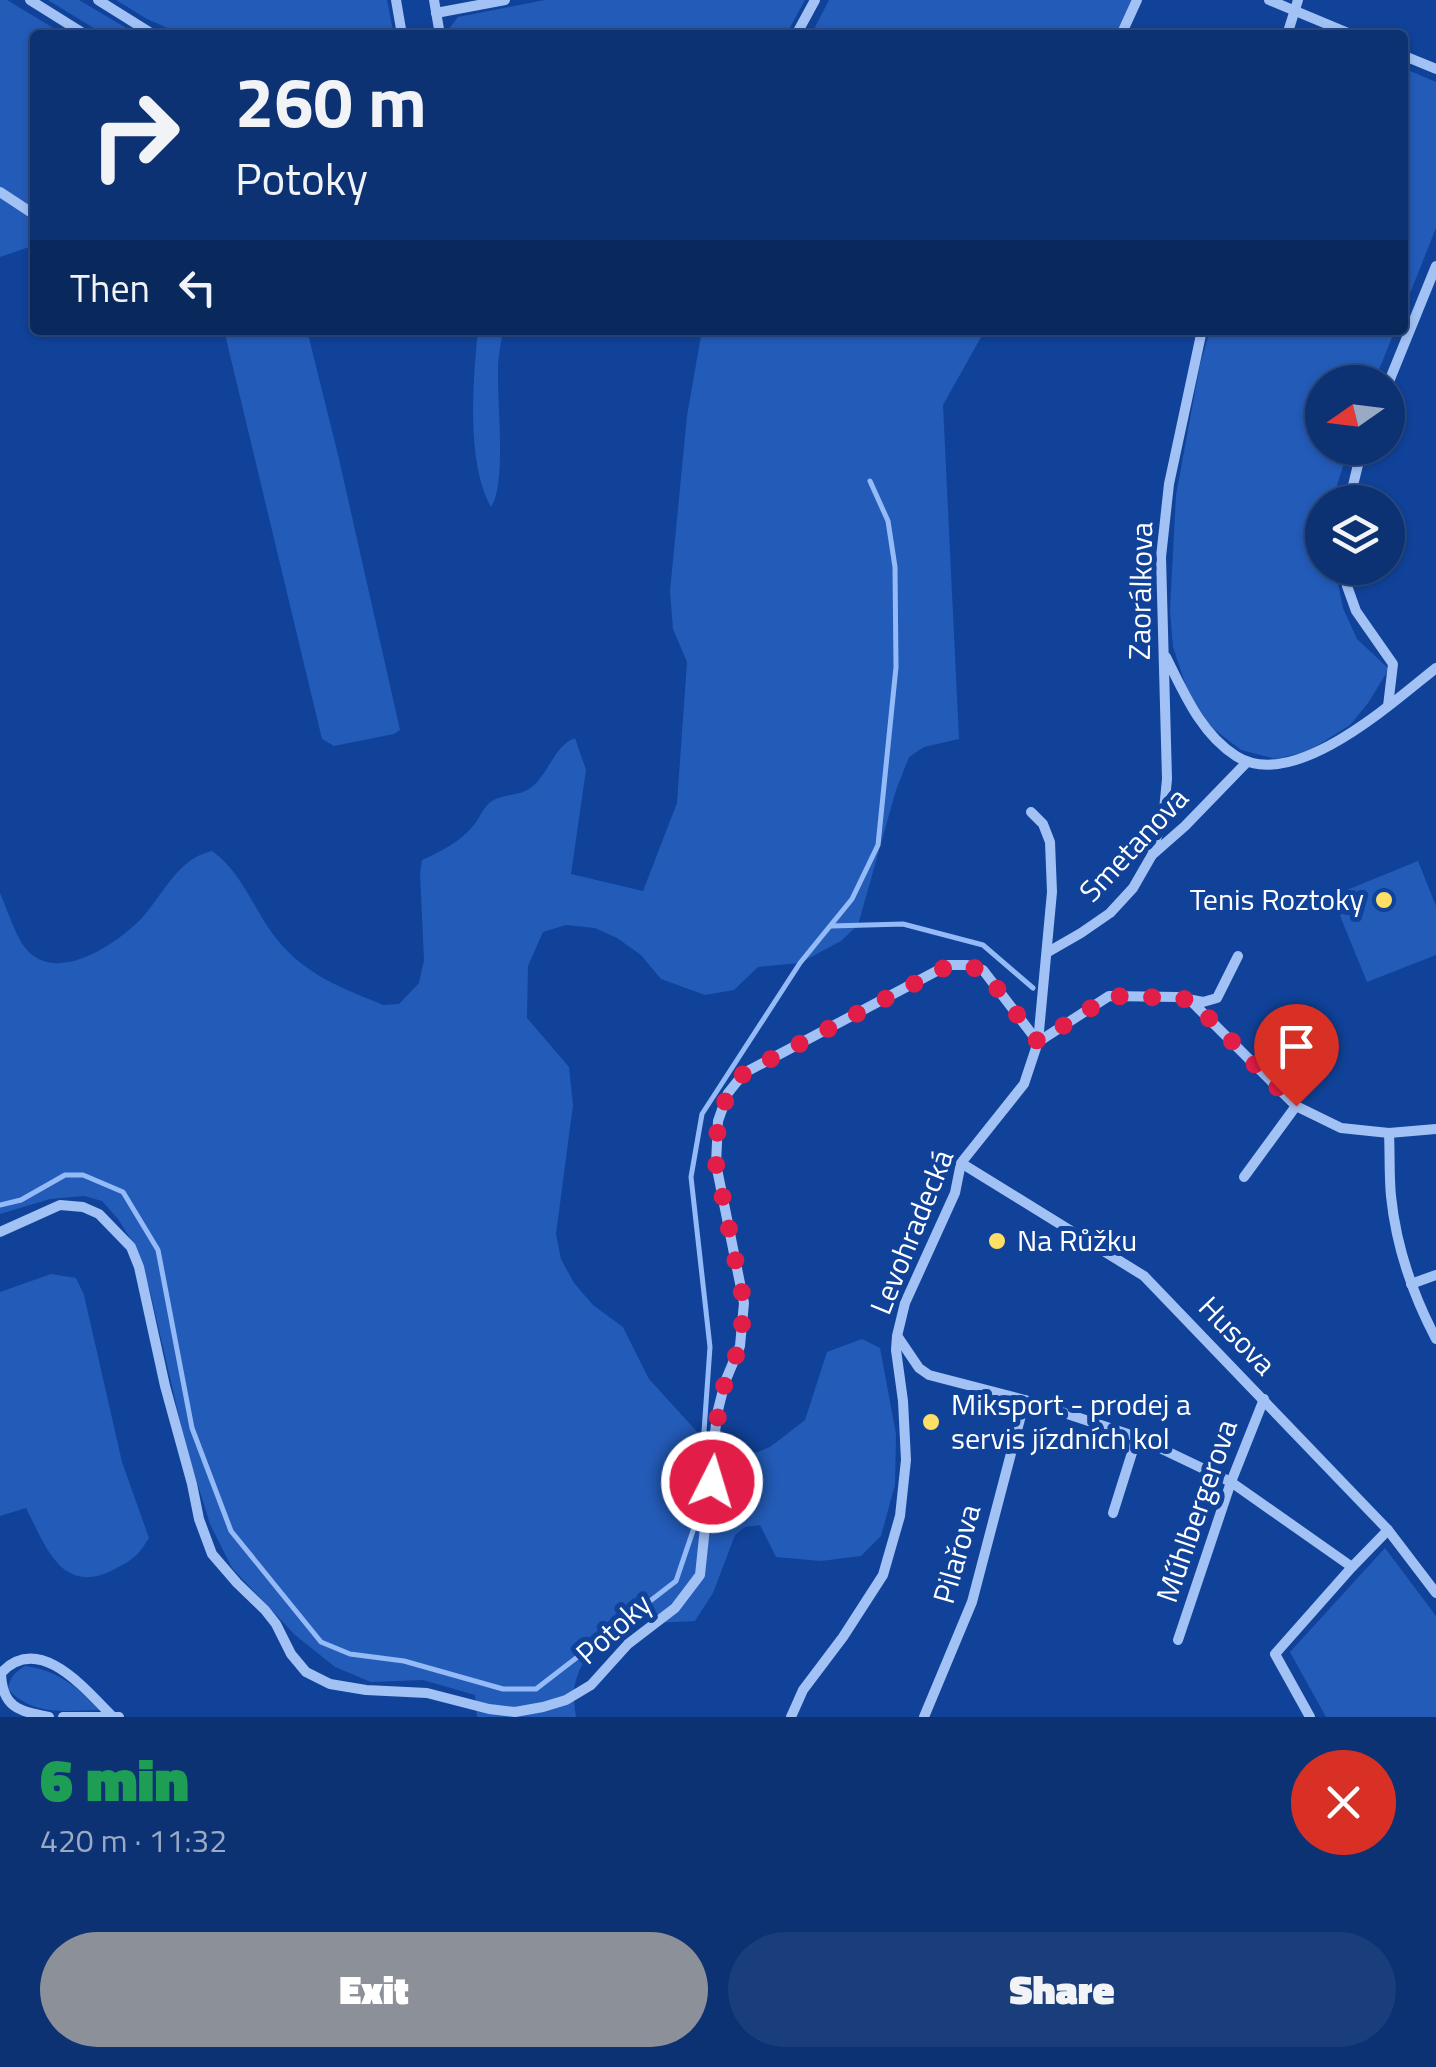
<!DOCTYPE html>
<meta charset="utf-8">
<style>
body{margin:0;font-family:"Titillium Web",sans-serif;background:#1a3e7b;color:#f1f3f6;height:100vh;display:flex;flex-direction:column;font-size:38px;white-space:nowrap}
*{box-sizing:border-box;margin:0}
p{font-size:32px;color:#9aaac4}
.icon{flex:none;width:55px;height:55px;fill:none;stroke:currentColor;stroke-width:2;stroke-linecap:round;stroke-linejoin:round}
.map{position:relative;height:1717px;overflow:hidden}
.drawer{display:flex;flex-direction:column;background:#0c3273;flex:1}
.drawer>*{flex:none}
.top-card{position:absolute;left:30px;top:30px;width:1378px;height:305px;border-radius:10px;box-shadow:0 2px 8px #0004,0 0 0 2px #2c4d85;background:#0c3273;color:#f1f3f6;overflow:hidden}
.needle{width:65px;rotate:256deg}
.buttons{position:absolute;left:1305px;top:365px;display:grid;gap:20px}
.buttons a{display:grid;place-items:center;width:100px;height:100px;border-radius:50%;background:#0c3273;box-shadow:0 2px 8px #0004,0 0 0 2px #2c4d85;font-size:50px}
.pin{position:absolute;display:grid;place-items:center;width:85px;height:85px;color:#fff;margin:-102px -42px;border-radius:50% 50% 50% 0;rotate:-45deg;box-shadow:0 0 10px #0007}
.pin .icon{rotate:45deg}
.me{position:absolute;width:110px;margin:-55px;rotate:5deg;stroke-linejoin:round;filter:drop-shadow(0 0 8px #0008)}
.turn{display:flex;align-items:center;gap:35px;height:210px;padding:0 40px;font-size:45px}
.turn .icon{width:130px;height:130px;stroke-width:2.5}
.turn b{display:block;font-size:70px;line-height:85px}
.then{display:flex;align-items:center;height:95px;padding:0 40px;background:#0003;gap:20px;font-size:38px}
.round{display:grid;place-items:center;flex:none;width:105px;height:105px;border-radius:52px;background:#1a3e7b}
.summary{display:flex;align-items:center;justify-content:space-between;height:170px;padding:0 40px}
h1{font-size:60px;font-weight:800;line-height:75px;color:#1e9e55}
.action{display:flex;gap:20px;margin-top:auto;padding:20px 40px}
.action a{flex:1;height:115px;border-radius:60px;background:#8c9099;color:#fff;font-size:40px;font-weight:800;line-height:115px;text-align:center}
.action a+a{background:#1a3e7b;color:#f1f3f6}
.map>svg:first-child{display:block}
.green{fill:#235bb8}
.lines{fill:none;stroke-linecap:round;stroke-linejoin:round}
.stream{stroke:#94bbf8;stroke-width:5}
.minor{stroke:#a2c1f4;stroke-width:10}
.route{stroke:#e11d48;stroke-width:18;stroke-dasharray:0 32.4}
.poi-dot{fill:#ffde66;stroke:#104299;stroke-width:4}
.labels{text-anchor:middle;stroke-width:10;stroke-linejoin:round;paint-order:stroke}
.street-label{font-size:30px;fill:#fff;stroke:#104299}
.poi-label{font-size:30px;fill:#fff;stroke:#104299;text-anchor:start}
</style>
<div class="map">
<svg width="1436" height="1717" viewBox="0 0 1436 1717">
<rect width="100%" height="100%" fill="#104299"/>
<g class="green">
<polygon points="0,0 7,0 65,35 35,35 35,245 0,257"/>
<polygon points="48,0 79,0 138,35 105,35"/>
<polygon points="116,0 387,0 394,35 183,35 147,19"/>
<polygon points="545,0 805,0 786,35 451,35 449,29 458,17"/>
<polygon points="829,0 1132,0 1116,35 811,35"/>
<polygon points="1403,68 1436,82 1436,228 1403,311"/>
<polygon points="224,330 307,330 339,459 400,730 394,734 334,746 322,739"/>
<path d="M478,330H503C501,343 498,357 498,370C497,402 507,485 491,507C466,463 473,380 478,330Z"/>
<path d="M702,330H985L943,405L959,739L924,747L909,757L896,790L858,925L841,941L800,963L758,967L734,990L705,995L661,979L641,955L617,938L595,928L566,925L543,932L528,966L527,1018L569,1067L573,1105L556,1234L561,1259L574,1283L593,1305L623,1327L649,1379L721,1458L738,1460L770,1447L805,1420L827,1352L862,1339L880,1348L896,1434L895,1485L881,1536L861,1556L821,1561L776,1557L760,1525L745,1527L735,1535L713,1593L695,1621L655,1623L636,1612C615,1628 585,1651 577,1677C572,1690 574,1703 576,1717H477L475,1695L423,1680L371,1682L335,1667L295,1635L232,1568L210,1524L186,1447L150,1291L135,1246L118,1219L102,1201L84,1196L50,1199L0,1214V893C7,909 16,937 26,949C57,985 116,944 141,919C163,895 178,858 212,851C240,870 253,907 272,933C300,971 334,985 376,1002L383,1005L399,1004L419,983L424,960L420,873L422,860C439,853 461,841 473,826C480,818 483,807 492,801C503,794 518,796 529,789C548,777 553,746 575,738L586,770L571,874L643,891L677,803L687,662L673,629L670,591L687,416Z"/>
<polygon points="1210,330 1395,330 1374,382 1322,382 1322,448 1349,448 1337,485 1337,502 1322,502 1322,568 1335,568 1343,608 1357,639 1389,669 1368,703 1350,725 1309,751 1276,759 1241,750 1202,720 1187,689 1173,647 1170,610 1176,495 1200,365"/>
<polygon points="1418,861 1436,906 1436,955 1367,982 1332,896"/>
<path d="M51,1274L76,1278L84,1295L122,1462L149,1538C137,1557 135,1558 115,1569C62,1597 46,1547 26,1508L0,1516V1292Z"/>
<polygon points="1385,1548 1436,1616 1436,1717 1326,1717 1290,1652"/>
<path d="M25,1666C59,1671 76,1686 99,1710C66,1711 32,1716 8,1689C10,1677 15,1672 25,1666Z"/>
</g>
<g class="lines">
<g class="stream">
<polyline points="831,926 903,924 983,945 1033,988"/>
<polyline points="0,1205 21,1200 65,1175 83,1175 123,1192 158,1250 192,1428 231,1531 321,1642 350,1654 404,1661 503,1689 536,1689 676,1581 698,1516 710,1347 691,1177 702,1114 800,963 852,899 878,845 896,667 895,567 888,521 870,481"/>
</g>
<g class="minor">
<polyline points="30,0 86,35"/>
<polyline points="98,0 154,35"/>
<polyline points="396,0 402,35"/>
<polyline points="434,0 440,35"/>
<polyline points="1269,0 1353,35"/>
<polyline points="436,13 505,0"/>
<polyline points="796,35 815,0"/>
<polyline points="1121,35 1137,0"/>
<polyline points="1287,35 1298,0"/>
<polyline points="1402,55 1436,69"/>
<polyline points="0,192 35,215"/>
<polyline points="1388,384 1436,266"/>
<polyline points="1349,502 1362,448"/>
<polyline points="1346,568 1347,586 1356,611 1393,664 1388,706"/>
<path d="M1166,657C1184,693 1201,734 1236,756C1294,793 1393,702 1436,668"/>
<polyline points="1152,855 1164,810 1167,779 1161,557 1169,484 1202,330"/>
<polyline points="1048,952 1081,933 1110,913 1133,888 1152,855 1185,826 1247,762"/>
<polyline points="1191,1001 1296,1106 1341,1128 1389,1133 1436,1129"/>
<polyline points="1038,1042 1109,996 1177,997 1203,1002 1217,998 1238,956"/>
<path d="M1389,1133C1390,1154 1389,1175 1391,1196C1396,1246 1413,1295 1436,1339"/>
<polyline points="961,1163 1144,1276 1388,1530 1436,1593"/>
<polyline points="1244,1177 1296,1106"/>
<polyline points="0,1232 60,1205 83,1207 99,1214 131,1247 139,1267 165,1386 192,1484 199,1519 212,1554 237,1583 265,1610 276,1624 291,1654 306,1672 330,1684 366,1690 427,1693 489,1709 515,1712 543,1707 566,1700 591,1685 628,1644 675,1608 700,1575 717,1414 725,1382 740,1346 744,1303 716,1164 718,1121 728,1093 744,1073 948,965 967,965 983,970 1038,1042"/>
<polyline points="1411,1284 1436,1275"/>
<polyline points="898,1337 919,1368 929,1375 1025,1400 1137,1437 1231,1482 1352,1567"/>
<polyline points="1113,1513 1137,1437"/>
<polyline points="1178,1640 1231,1482 1264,1399"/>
<path d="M49,1717C18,1711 2,1707 1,1673C39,1632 85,1689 112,1716"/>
<polyline points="63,1717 119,1717"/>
<polyline points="791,1717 803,1690 843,1637 883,1575 900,1516 906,1460 903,1401 896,1350 897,1336 905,1303 955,1193 961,1163 1024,1084 1038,1042 1052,892 1050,842 1043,824 1031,812"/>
<polyline points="924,1717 972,1602 1025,1400"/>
<polyline points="1310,1717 1275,1654 1352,1567 1388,1530"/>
</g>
</g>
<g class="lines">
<polyline class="route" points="712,1482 718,1414 725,1382 740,1346 744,1303 716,1164 718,1121 728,1094 744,1073 948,966 966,966 983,970 1038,1042 1110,996 1177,998 1191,1000 1296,1106"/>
</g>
<g class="poi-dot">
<circle cx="1384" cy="900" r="10"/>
<circle cx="997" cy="1241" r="10"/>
<circle cx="931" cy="1422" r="10"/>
</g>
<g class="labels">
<g class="street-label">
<text transform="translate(1141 591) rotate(-89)" y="10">Zaorálkova</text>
<text transform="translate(1134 845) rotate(-47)" y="10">Smetanova</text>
<text transform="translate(912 1232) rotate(-68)" y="10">Levohradecká</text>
<text transform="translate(1237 1336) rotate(46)" y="10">Husova</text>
<text transform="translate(1197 1511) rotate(-71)" y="10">Műhlbergerova</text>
<text transform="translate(957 1554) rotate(-74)" y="10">Pilařova</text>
<text transform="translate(614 1629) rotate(-42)" y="10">Potoky</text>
</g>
<g class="poi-label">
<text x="1364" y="910" text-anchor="end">Tenis Roztoky</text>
<text x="1017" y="1251">Na Růžku</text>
<text x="951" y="1415">Miksport - prodej a<tspan x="951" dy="34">servis jízdních kol</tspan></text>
</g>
</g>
</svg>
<div class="buttons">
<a><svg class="needle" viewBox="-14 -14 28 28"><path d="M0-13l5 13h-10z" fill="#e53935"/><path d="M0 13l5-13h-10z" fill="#9aaac4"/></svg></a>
<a><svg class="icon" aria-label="layers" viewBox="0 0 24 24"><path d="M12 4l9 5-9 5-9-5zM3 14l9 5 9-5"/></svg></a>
</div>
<div class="pin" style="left:1296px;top:1106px;background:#d93025"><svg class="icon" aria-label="arrive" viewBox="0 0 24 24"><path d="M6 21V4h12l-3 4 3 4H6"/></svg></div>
<svg class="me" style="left:712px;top:1482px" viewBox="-20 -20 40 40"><circle r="17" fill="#e11d48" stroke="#fff" stroke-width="3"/><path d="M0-11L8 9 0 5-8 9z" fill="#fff"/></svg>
<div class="top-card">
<div class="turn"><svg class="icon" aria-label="right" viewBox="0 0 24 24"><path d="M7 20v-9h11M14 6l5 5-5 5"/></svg><div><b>260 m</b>Potoky</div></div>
<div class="then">Then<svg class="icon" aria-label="left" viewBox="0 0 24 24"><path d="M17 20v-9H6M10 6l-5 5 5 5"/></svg></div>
</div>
</div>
<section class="drawer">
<div class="summary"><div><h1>6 min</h1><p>420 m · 11:32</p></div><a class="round" style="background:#d93025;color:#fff"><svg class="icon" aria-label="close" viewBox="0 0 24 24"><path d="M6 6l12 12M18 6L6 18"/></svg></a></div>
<div class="action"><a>Exit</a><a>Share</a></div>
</section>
